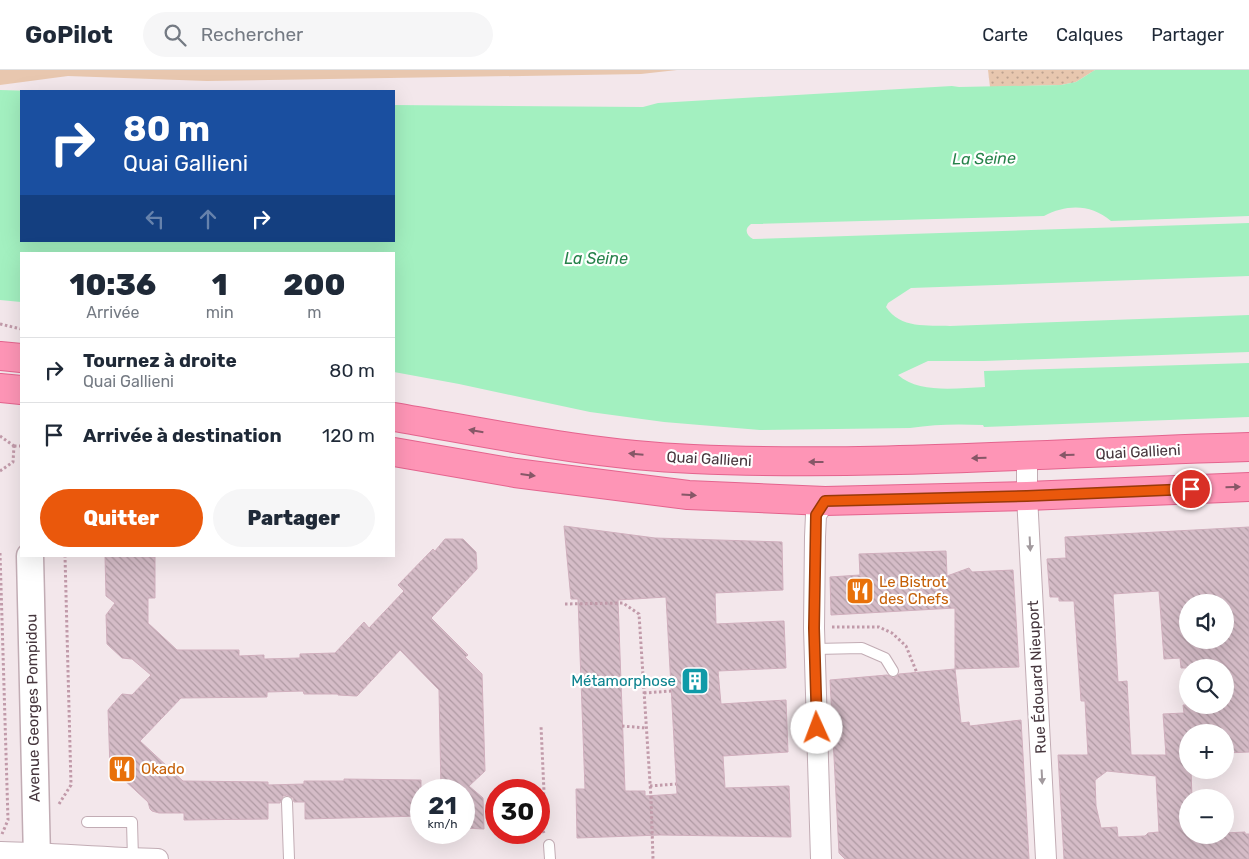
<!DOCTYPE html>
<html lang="fr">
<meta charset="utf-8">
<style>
body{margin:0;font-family:Rubik,sans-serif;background:#f6f6f7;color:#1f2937;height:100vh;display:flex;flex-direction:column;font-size:19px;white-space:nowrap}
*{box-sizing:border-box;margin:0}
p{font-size:16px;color:#747a83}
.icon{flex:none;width:28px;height:28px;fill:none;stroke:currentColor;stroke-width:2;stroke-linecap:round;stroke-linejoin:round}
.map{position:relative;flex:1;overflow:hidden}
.drawer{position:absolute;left:20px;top:182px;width:375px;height:305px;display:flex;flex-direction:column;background:#fff;border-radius:0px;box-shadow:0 5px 20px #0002}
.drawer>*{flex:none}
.hud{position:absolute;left:20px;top:20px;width:375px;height:152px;border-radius:0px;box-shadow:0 5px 20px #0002;background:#1a4fa0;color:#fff;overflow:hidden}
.buttons{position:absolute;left:1179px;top:524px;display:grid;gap:10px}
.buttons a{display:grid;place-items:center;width:55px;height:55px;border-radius:50%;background:#fff;box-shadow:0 5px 20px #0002;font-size:25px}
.speed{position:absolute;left:410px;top:709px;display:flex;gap:10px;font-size:25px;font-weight:700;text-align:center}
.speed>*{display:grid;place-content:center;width:65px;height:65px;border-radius:50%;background:#fff;box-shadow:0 5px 20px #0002;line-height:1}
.speed small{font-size:12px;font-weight:400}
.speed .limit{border:8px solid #d22;background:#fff;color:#111}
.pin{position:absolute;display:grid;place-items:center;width:42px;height:42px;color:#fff;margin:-21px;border:2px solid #fff;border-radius:50%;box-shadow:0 1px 5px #0007}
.me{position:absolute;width:55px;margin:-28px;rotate:358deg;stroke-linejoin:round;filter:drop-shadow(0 0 4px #0008)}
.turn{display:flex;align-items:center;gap:18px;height:105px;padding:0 20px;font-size:22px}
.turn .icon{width:65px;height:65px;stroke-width:2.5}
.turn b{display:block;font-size:35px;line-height:42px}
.lanes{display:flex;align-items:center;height:48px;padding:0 20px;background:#0003;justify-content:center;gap:25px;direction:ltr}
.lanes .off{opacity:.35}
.eta{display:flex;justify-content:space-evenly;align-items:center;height:85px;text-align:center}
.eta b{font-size:30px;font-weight:800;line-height:35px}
.primary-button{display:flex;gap:10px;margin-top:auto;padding:10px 20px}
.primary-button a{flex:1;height:58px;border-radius:30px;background:#ea580c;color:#fff;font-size:20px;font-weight:800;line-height:58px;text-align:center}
.primary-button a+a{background:#f6f6f7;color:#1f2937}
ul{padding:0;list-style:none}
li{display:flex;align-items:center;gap:15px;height:65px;padding:0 20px;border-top:1px solid #e0e1e3}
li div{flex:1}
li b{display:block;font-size:19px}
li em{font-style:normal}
header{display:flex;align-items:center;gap:30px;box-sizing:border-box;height:70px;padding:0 25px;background:#fff;border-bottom:1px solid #e0e1e3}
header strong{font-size:24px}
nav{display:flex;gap:28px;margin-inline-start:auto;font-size:18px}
.search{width:350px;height:45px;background:#f6f6f7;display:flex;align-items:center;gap:12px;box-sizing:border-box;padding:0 18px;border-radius:28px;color:#747a83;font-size:19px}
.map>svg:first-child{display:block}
.grass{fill:url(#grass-dots)}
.garden{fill:#e8c7af}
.water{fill:#a3f0c0}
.building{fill:url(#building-back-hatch);stroke:#d0afbd;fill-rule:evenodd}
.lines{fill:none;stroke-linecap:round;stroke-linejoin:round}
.service-casing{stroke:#c2acb4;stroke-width:12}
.minor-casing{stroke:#c2acb4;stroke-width:22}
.tertiary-casing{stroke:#c2acb4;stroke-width:29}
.primary-casing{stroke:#e4648e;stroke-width:30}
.path{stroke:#c19aa9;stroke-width:3;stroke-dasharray:2.5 2.5;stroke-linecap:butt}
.service{stroke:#fff;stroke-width:10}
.minor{stroke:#fff;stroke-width:20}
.tertiary{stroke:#fff;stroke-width:26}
.primary{stroke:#fe95b6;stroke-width:28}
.oneway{fill:#865767}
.oneway2{fill:#a29a9e}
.route-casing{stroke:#983908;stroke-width:12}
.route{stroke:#ea580c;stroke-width:9}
.labels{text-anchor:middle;stroke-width:4.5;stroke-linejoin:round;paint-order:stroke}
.street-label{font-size:15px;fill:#46363d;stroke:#fff}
.food-label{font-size:15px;fill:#c56008;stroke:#fff;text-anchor:start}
.culture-label{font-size:15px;fill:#0d838f;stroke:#fff;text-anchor:end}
.water-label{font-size:16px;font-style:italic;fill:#26824a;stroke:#fff}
</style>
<header>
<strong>GoPilot</strong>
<div class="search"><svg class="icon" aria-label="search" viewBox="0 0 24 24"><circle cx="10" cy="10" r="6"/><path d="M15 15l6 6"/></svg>Rechercher</div>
<nav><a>Carte</a><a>Calques</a><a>Partager</a></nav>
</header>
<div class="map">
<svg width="1249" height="789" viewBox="0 0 1249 789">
<defs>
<pattern id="grass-dots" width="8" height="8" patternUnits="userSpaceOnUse" patternTransform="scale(1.25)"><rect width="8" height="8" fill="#e8c7af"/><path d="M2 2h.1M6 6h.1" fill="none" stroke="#bea290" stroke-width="1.8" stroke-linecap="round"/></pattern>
<pattern id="building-back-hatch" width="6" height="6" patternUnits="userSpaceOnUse" patternTransform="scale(1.25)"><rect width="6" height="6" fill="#d5bcc7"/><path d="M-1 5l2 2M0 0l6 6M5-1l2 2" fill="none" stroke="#af9aa3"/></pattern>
</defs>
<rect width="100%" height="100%" fill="#f3e7eb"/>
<polygon class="grass" points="988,0 1095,0 1076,12 1061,15 990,17"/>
<polygon class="garden" points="0,0 677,0 641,4 207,11 68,6 0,15"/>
<path class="water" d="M1095,0H1249V146L1111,151C1091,134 1067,134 1044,146L751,154C744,159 746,165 753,169L1249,153V206L911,218L888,233L886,237C900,259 928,255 950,256L1249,245V282L984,291H928L898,305C919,324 958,318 985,317L984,301L1249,293V347L984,357L983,355C959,354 935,354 910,358L760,360L664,352L590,342L459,314L394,302V184H21V232L0,230V20L37,21H21V171H394V35L643,37L658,33L952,16L959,17L1061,15L1076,12Z"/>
<g class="building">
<path d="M564,456L655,468L782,472L783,520L715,523L716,554L784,551L786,598L718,601L721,634L786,630L788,682L723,686L725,718L789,716L791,767L660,765L577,768L576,719H585L578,529H571ZM666,527L677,724L645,726V721H625L618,530Z"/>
<path d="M1249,457V682L1225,683V662H1188V700H1191L1192,728H1188V765H1225V763L1245,762V764H1249V789H1064L1058,685H1088L1085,631H1081L1074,531H1059V527H1050L1047,489L1066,488L1065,467ZM1159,521L1164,589L1180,588L1181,598H1225V635H1183L1184,643L1163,644L1166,685H1131L1127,611L1118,612L1113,524ZM1188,532H1225V570H1188ZM1107,701L1156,706L1159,762L1148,763L1145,766L1118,767L1117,757L1101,758L1096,736L1095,710Z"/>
<polygon points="445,469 463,469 476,482 477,499 431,548 468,585 465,587 482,604 485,701 469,716 483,728 484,759 464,758 464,720 441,720 439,620 400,580 357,626 338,625 338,624 304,624 303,621 267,622 267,627 181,628 140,671 183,711 268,712 268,715 304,714 304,711 344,711 344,709 421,710 421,746 305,749 305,732 294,732 293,728 287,725 283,726 280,733 268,733 268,749 184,750 184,743 159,743 152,741 150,739 148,732 122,708 112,704 110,697 108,640 122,624 132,625 151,605 132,589 122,588 107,574 106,545 115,533 106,526 105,486 155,487 155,528 148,528 148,553 177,580 239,580 239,586 264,585 264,589 300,588 300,584 335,583 364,552 369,558 404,521 398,515 433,479 435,481"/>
<polygon points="946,481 947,506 969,498 972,502 1013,500 1019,597 955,599 955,538 831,545 830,507 860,505 859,484"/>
<polygon points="955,599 961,653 969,652 970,656 1021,650 1029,789 845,789 839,783 830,610 887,605 894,608 899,604"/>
</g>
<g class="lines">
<defs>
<g id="service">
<polyline points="815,579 862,578 885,588 893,601"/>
<polyline points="287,732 289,789"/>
<polyline points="87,752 132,752 133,789"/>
<polyline points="549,775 550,789"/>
</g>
<g id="minor">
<polyline points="1027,386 1027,426 1046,789"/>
<path d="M1,782C53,783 105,788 158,789"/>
<polyline points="821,789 814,558 815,467 816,445 825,431"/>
</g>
<polyline id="tertiary" points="30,486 37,789"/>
<g id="primary">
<polyline points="0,286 21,288"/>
<polyline points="0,318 21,320"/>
<path d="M394,347C493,364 592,385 693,389C878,397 1064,382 1249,377"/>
<polyline points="394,382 515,403 688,425 825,431 1027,426 1249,417"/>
</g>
</defs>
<use href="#service" class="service-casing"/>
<use href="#minor" class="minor-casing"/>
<use href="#tertiary" class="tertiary-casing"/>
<use href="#primary" class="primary-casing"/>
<g class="path">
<polyline points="0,254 21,259"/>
<polyline points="0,366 14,376"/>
<polyline points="14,376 21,376"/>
<polyline points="0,401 13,392 14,376"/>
<polyline points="0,483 8,750 2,764"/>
<polyline points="565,534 623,533 639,544 651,728 653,789"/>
<polyline points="832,557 879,557 892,563 906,576 917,603"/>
<polyline points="644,623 671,621"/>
<polyline points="622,656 646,658"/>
<polyline points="650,716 676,714"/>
<polyline points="59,734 71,715 65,486"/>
<polyline points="539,739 544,722 541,656"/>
<polyline points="539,752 544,763"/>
</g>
<use href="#service" class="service"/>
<use href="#minor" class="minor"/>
<use href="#tertiary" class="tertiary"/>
<use href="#primary" class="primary"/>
</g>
<defs><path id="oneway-solid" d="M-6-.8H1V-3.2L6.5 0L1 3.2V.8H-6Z" transform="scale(1.25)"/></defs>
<g class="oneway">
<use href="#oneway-solid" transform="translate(476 361) rotate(-170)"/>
<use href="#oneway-solid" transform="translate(636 384) rotate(-175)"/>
<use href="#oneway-solid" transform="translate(1067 385) rotate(179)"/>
<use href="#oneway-solid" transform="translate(979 388) rotate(178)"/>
<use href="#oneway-solid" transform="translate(816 392) rotate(180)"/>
<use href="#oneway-solid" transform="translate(528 405) rotate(7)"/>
<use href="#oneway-solid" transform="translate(1233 417) rotate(-2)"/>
<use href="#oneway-solid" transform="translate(689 425) rotate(4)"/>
</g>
<g class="oneway2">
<use href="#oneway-solid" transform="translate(1030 474) rotate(87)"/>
<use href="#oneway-solid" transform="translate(1042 707) rotate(87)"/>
</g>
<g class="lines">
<defs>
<polyline id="route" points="817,658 814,558 816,445 825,431 1027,426 1191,419"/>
</defs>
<use href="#route" class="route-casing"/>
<use href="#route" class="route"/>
</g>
<defs>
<symbol id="restaurant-square" viewBox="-11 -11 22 22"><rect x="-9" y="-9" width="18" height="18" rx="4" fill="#e8710a" stroke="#fff"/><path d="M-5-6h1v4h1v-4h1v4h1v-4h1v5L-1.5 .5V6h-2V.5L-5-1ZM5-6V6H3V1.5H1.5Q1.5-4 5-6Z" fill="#fff"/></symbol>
<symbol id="building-square" viewBox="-11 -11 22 22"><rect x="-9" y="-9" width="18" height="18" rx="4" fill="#0f9aa8" stroke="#fff"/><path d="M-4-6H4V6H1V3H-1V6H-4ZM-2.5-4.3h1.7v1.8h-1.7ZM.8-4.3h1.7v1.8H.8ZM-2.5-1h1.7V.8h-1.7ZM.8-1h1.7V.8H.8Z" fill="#fff"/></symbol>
</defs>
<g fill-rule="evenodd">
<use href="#restaurant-square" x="844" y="505" width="32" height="32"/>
<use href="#building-square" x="679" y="595" width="32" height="32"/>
<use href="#restaurant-square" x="106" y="683" width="32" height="32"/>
</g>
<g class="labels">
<g class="street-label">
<text transform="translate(1138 382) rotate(-3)" y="5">Quai Gallieni</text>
<text transform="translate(709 389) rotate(3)" y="5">Quai Gallieni</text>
<text transform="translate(1037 607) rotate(-93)" y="5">Rue Édouard Nieuport</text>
<text transform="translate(33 638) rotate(-91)" y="5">Avenue Georges Pompidou</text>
</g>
<g class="food-label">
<text x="879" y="517">Le Bistrot<tspan x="879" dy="17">des Chefs</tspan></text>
<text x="141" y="704">Okado</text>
</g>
<g class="culture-label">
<text x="676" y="616">Métamorphose</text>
</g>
<g class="water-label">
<text transform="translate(984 88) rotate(-1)" y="6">La Seine</text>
<text x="596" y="194">La Seine</text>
</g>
</g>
</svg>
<div class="buttons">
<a><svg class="icon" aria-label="sound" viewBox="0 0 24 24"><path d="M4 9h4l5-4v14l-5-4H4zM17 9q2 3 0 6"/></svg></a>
<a><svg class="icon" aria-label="search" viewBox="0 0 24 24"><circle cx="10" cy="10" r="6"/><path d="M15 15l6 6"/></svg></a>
<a>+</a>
<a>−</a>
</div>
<div class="speed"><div>21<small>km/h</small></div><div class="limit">30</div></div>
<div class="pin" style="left:1191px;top:419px;background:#d93025"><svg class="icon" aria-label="arrive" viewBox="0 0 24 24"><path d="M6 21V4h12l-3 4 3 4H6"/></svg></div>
<svg class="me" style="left:817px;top:658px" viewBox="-20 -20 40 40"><circle r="19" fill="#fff"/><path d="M0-13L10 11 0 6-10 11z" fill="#ea580c"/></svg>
<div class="hud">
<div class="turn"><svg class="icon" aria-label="right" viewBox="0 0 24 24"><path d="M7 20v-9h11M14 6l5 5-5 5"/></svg><div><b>80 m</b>Quai Gallieni</div></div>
<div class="lanes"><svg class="icon off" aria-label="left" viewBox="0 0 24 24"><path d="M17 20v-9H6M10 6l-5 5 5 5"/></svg><svg class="icon off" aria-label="ahead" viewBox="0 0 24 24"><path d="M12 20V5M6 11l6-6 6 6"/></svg><svg class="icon" aria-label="right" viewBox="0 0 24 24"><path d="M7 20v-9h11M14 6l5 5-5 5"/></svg></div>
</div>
<section class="drawer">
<div class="eta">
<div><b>10:36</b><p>Arrivée</p></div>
<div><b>1</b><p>min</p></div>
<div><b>200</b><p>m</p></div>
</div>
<ul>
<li><svg class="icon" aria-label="right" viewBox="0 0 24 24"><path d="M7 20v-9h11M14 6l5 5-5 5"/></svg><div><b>Tournez à droite</b><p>Quai Gallieni</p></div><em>80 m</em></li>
<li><svg class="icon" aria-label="arrive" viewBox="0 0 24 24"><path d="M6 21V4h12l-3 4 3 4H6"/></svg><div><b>Arrivée à destination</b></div><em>120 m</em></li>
</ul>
<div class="primary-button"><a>Quitter</a><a>Partager</a></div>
</section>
</div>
